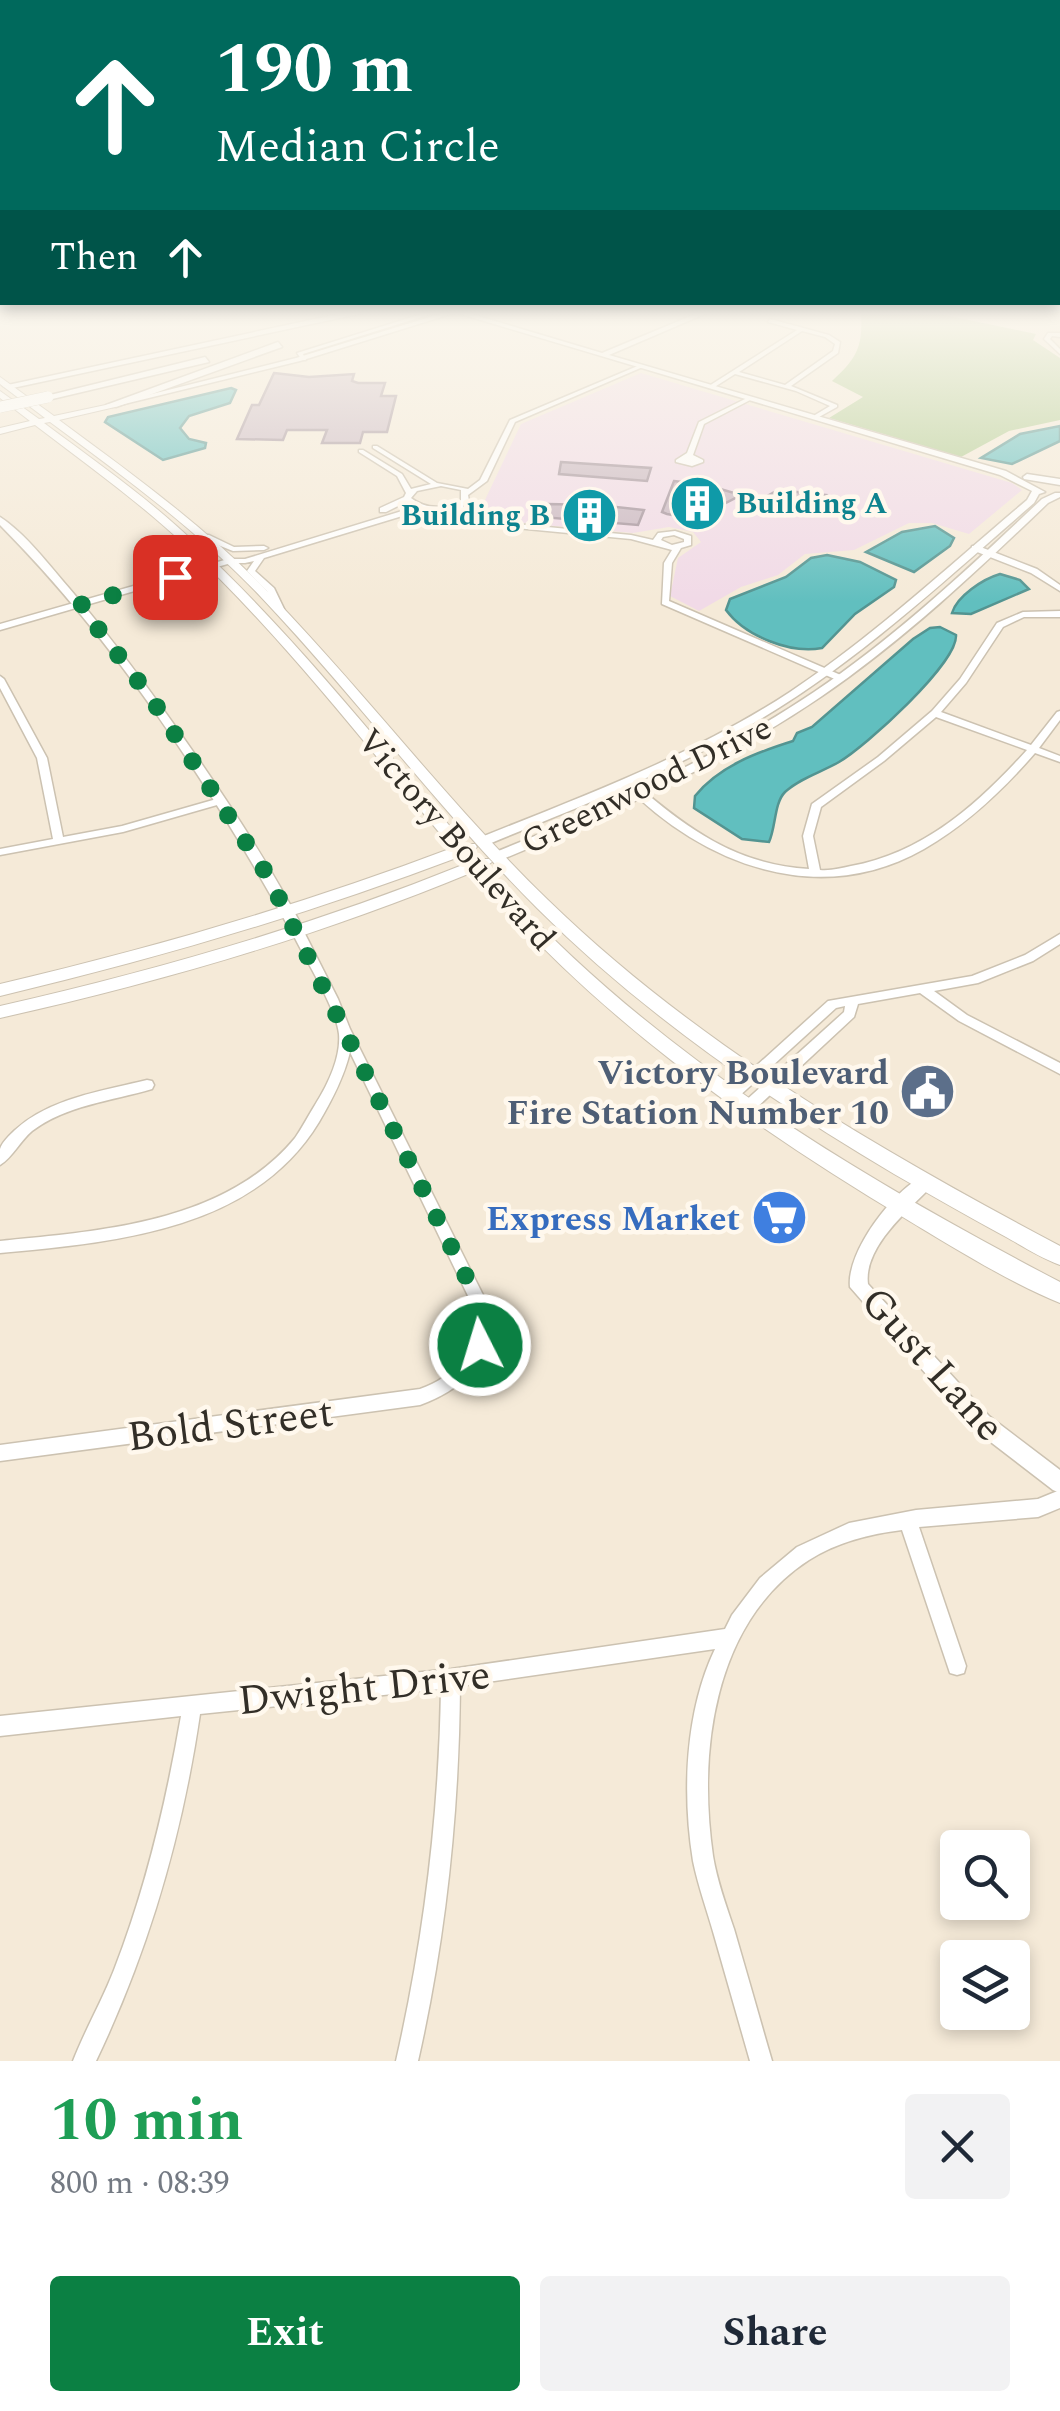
<!DOCTYPE html>
<meta charset="utf-8">
<style>
body{margin:0;font-family:Spectral,serif;background:#f2f2f3;color:#1f2937;height:100vh;display:flex;flex-direction:column;font-size:38px;white-space:nowrap}
*{box-sizing:border-box;margin:0}
p{font-size:32px;color:#747a83}
.icon{flex:none;width:55px;height:55px;fill:none;stroke:currentColor;stroke-width:2;stroke-linecap:round;stroke-linejoin:round}
.map{position:relative;height:2061px;overflow:hidden}
.sheet{display:flex;flex-direction:column;background:#fff;flex:1}
.sheet>*{flex:none}
.top-card{position:absolute;left:0px;top:0px;width:1060px;height:305px;box-shadow:0 5px 15px #0003;background:#00695c;color:#fff;overflow:hidden}
.buttons{position:absolute;left:940px;top:1830px;display:grid;gap:20px}
.buttons a{display:grid;place-items:center;width:90px;height:90px;border-radius:10px;background:#fff;box-shadow:0 5px 15px #0003;font-size:50px}
.pin{position:absolute;display:grid;place-items:center;width:85px;height:85px;color:#fff;margin:-42px;border-radius:20px;box-shadow:0 5px 15px #0006}
.me{position:absolute;width:110px;margin:-55px;rotate:355deg;stroke-linejoin:round;filter:drop-shadow(0 0 8px #0008)}
.turn{display:flex;align-items:center;gap:35px;height:210px;padding:0 50px;font-size:45px}
.turn .icon{width:130px;height:130px;stroke-width:2.5}
.turn b{display:block;font-size:70px;line-height:85px}
.then{display:flex;align-items:center;height:95px;padding:0 50px;background:#0003;gap:20px;font-size:38px}
.round{display:grid;place-items:center;flex:none;width:105px;height:105px;border-radius:10px;background:#f2f2f3}
.overview{display:flex;align-items:center;justify-content:space-between;height:170px;padding:0 50px}
h1{font-size:60px;font-weight:700;line-height:75px;color:#1e9e55}
.primary-button{display:flex;gap:20px;margin-top:auto;padding:20px 50px}
.primary-button a{flex:1;height:115px;border-radius:10px;background:#0b8043;color:#fff;font-size:40px;font-weight:700;line-height:115px;text-align:center}
.primary-button a+a{background:#f2f2f3;color:#1f2937}
.map>svg:first-child{display:block}
.education{fill:#f1dae7}
.green{fill:#b0cb8f}
.water{fill:#61bfbf;stroke:#539491;stroke-width:2.5}
.building{fill:#c9b6c1;stroke:#a4929c;stroke-width:2.5}
.lines{fill:none;stroke-linecap:round;stroke-linejoin:round}
.minor-casing{stroke:#ccc2b1;stroke-width:3}
.tertiary-casing{stroke:#ccc2b1;stroke-width:3}
.secondary-casing{stroke:#ccc2b1;stroke-width:2}
.motorway-casing{stroke:#ccc2b1;stroke-width:3}
.minor{fill:#fff;fill-rule:evenodd}
.tertiary{fill:#fff;fill-rule:evenodd}
.secondary{fill:#fff;fill-rule:evenodd}
.motorway{fill:#fff;fill-rule:evenodd}
.motorway-bridge-casing{stroke:#ccc2b1;stroke-width:12;stroke-linecap:butt}
.motorway-bridge{stroke:#fff;stroke-width:11}
.route{stroke:#0b8043;stroke-width:18;stroke-dasharray:0 32.4}
.labels{text-anchor:middle;stroke-width:9;stroke-linejoin:round;paint-order:stroke}
.far-culture-label{font-size:30px;font-weight:bold;fill:#0d838f;stroke:#fff8ed;text-anchor:start}
.street-label{font-size:35px;fill:#322e27;stroke:#fff8ed}
.service-label{font-size:35px;font-weight:bold;fill:#4e5e75;stroke:#fff8ed;text-anchor:end}
.shop-label{font-size:35px;font-weight:bold;fill:#366cbe;stroke:#fff8ed;text-anchor:end}
.near-street-label{font-size:42px;fill:#322e27;stroke:#fff8ed}
</style>
<div class="map">
<svg width="1060" height="2061" viewBox="0 0 1060 2061">
<rect width="100%" height="100%" fill="#f5ead8"/>
<polygon class="education" points="641,373 1012,483 1022,490 969,534 932,523 909,523 854,550 805,554 778,575 741,587 699,611 670,596 678,558 701,542 693,532 669,527 633,533 476,519 521,424"/>
<path class="green" d="M861,313H935L1036,334L1033,340L1060,358V420L1009,431L961,457L829,418L863,397L832,381C857,358 863,347 861,313Z"/>
<g class="water">
<polygon points="231,388 236,390 230,403 189,416 180,428 189,439 206,443 205,448 163,460 105,422 108,417"/>
<polygon points="1060,426 1060,441 1012,464 981,458 1020,434"/>
<polygon points="935,526 954,538 950,546 914,572 866,552 902,532"/>
<path d="M827,555L860,562L896,580L894,587L855,614L822,648C790,654 745,636 726,610L730,599L786,577L811,558Z"/>
<path d="M1000,574L1020,580L1029,589L971,614L952,613C957,596 983,579 1000,574Z"/>
<path d="M940,627L956,635C958,663 865,747 839,762C822,772 800,778 785,792C774,803 776,827 769,842L742,839L694,808L695,796C719,766 758,752 793,741L797,733L812,727L913,639L930,628Z"/>
</g>
<g class="building">
<polygon points="274,373 309,377 354,374 352,381 358,383 385,383 381,396 396,396 387,432 363,432 360,443 322,443 327,430 287,430 283,440 237,439 252,405 259,405"/>
<polygon points="561,462 651,468 647,481 559,474"/>
<polygon points="674,481 707,485 741,495 695,519 667,514 662,512"/>
<polygon points="778,490 827,495 826,515 767,511 753,504"/>
<polygon points="546,504 598,505 644,510 638,525 541,517"/>
<polygon points="769,1197 806,1222 790,1241 753,1215"/>
</g>
<g class="lines">
<defs>
<g id="minor">
<polygon points="425,313 434,313 303,354 306,360 302,360 297,353"/>
<path d="M770,319L829,335L840,342L838,353L791,386L837,405V407L819,417H815V415L830,406L796,391L735,374L713,388H709V386L797,330L768,322ZM802,331L825,337L835,344L833,351L785,385L739,372Z"/>
<polygon points="1048,333 1060,333 1060,337 1052,336 1050,339 1060,349 1060,354 1044,339"/>
<path d="M640,365L645,366L515,422L487,481L468,495L469,501L463,505L466,516L475,520L631,535L653,540L658,533L675,531L691,536V545L681,548L672,563L669,601L843,676V680H837L662,604L664,563L672,550L631,539L473,524L460,519L457,508L437,512L422,510L264,558L255,571L274,588L286,613L285,615H279L267,591L247,571L254,561L245,563H231L0,630V624L228,559H245L415,507L406,502L386,512H380V508L404,497L406,493L397,476L359,452V450H363L402,474L411,489L431,484L373,448V446H377L437,483L468,489L480,480L510,420ZM441,486L461,490V500C444,509 427,510 411,498L417,491ZM674,535L684,539V542L672,545L661,540L663,537Z"/>
<polygon points="749,397 754,398 704,424 693,455 703,460 703,462 692,466 676,462 676,460 687,453 699,422"/>
<polygon points="203,535 209,535 234,547 264,546 268,548 264,550 233,551 203,539"/>
<polygon points="972,546 978,546 1037,569 1060,585 1060,591 1031,573 972,550"/>
<path d="M1060,611V617H1024L1003,627L966,683L941,712L1031,745L1057,712L1060,711V720L1039,748L1060,756V762L1035,753C1003,790 967,824 924,849C819,909 703,865 624,784L625,782H633C686,828 736,865 809,869L803,836L812,804L878,757L932,711L960,679L997,623L1023,612ZM936,717L1027,750C979,803 924,853 851,866C841,868 831,871 820,870L813,836L821,807L884,761Z"/>
<polygon points="0,676 4,679 47,758 63,837 122,826 220,798 225,801 224,803 123,832 0,855 0,849 53,839 37,758 0,688"/>
<path d="M297,926L303,930L338,999L350,1029L486,1301C496,1356 469,1387 420,1405L0,1461V1445L420,1389C462,1374 478,1345 471,1302L350,1052C344,1077 332,1100 319,1122C253,1231 115,1242 0,1253V1241C101,1231 225,1223 295,1138C302,1128 308,1116 315,1105C327,1086 341,1058 339,1034C336,1007 303,956 291,930Z"/>
<polygon points="1060,934 1060,944 1033,961 978,983 934,991 967,1015 1060,1063 1060,1074 959,1021 920,993 858,1004 854,1017 753,1111 743,1111 741,1107 743,1103 844,1012 845,1006 836,1008 736,1099 726,1099 724,1095 828,1001 972,976 1025,955"/>
<path d="M147,1080L152,1081L154,1085L152,1089C112,1101 66,1105 32,1131C20,1141 13,1157 0,1165C0,1159 0,1154 0,1149C2,1142 10,1135 15,1130C50,1098 102,1091 147,1080Z"/>
<path d="M1060,1490V1508L1038,1517L919,1527L966,1666L964,1673L957,1675L950,1673L902,1530C870,1534 837,1542 809,1560C713,1622 698,1752 713,1856C717,1881 726,1905 734,1929C747,1973 759,2017 772,2061H750C738,2019 726,1977 714,1935C707,1910 698,1886 693,1861C682,1793 685,1712 715,1649L460,1686C459,1813 446,1937 418,2061H396C424,1938 439,1815 441,1689L200,1714C182,1836 149,1950 96,2061H73C85,2030 102,2001 114,1970C146,1888 166,1803 181,1716L0,1736V1716L451,1669L725,1629L732,1615L760,1578L797,1547L849,1523L916,1510L1038,1499Z"/>
</g>
<g id="tertiary">
<polygon points="443,313 454,313 300,361 112,407 108,405 296,358"/>
<path d="M457,313H468L602,353L698,313H707L609,355L1006,471L1045,492L1039,494L1034,503C946,579 860,660 759,720C674,771 580,806 489,844H479V838C586,795 694,755 790,692C875,635 950,565 1027,500L1032,491L1000,475Z"/>
<polygon points="1027,474 1060,479 1060,485 1024,479 1023,477"/>
<path d="M1055,493H1060V497L1048,503C977,571 904,640 822,696C722,764 614,813 503,859H493L492,856L493,853C605,808 714,759 814,692C897,636 970,567 1042,499Z"/>
<path d="M0,517C26,534 49,565 69,588C116,643 158,701 199,760C237,815 273,871 304,930L302,933H292C211,787 118,644 0,525Z"/>
<path d="M925,1175L931,1177L933,1182L931,1187C908,1210 863,1248 868,1284L989,1416L1060,1470V1493L1053,1490L975,1430L850,1287C846,1252 894,1189 925,1175Z"/>
</g>
<path id="secondary" d="M0,377L54,416L115,403V407L59,420C132,474 206,527 269,593C365,692 449,804 548,900C697,1045 878,1149 1060,1246V1265C1041,1258 1024,1247 1006,1237C969,1217 931,1195 894,1174C766,1098 642,1013 537,908C438,809 356,697 260,596C197,530 123,476 50,422L44,423C95,461 148,498 194,542C293,634 377,741 465,844H475L477,847L472,852L478,859H489L492,862L485,867C643,1047 850,1172 1060,1282V1303C1012,1284 951,1246 906,1219C746,1123 594,1015 473,872C319,936 161,982 0,1018V1006C159,970 314,925 465,864L459,857C309,914 156,959 0,996V984C154,948 304,904 452,848C366,745 283,637 185,545C138,501 86,464 35,425L0,434V428L30,421L0,398V391L39,419L45,418L0,384Z"/>
<g id="motorway">
<polygon points="343,313 363,313 8,389 3,386"/>
<polygon points="278,342 282,347 116,407 106,405"/>
<polygon points="205,357 209,362 48,400 42,397"/>
</g>
</defs>
<use href="#minor" class="minor-casing"/>
<use href="#tertiary" class="tertiary-casing"/>
<use href="#secondary" class="secondary-casing"/>
<use href="#motorway" class="motorway-casing"/>
<use href="#minor" class="minor"/>
<use href="#tertiary" class="tertiary"/>
<use href="#secondary" class="secondary"/>
<use href="#motorway" class="motorway"/>
<defs>
<polyline id="motorway-bridge" points="0,407 48,397"/>
</defs>
<use href="#motorway-bridge" class="motorway-bridge-casing"/>
<use href="#motorway-bridge" class="motorway-bridge"/>
</g>
<linearGradient id="sky" x2="0" y2="1"><stop stop-color="#72b8d8"/><stop offset="0.52" stop-color="#faf6ed"/><stop offset="1" stop-color="#faf6ed" stop-opacity="0"/></linearGradient>
<rect width="1060" height="602" fill="url(#sky)"/>
<g class="lines">
<polyline class="route" points="175,577 80,605 151,698 268,876 478,1301 482,1332 480,1345"/>
</g>
<defs>
<symbol id="building-disc" viewBox="-11 -11 22 22"><circle r="9.5" fill="#0f9aa8" stroke="#fff8ed"/><path d="M-4-6H4V6H1V3H-1V6H-4ZM-2.5-4.3h1.7v1.8h-1.7ZM.8-4.3h1.7v1.8H.8ZM-2.5-1h1.7V.8h-1.7ZM.8-1h1.7V.8H.8Z" fill="#fff"/></symbol>
<symbol id="civic-disc" viewBox="-11 -11 22 22"><circle r="9.5" fill="#5c6f8a" stroke="#fff8ed"/><path d="M-.6-6.5H3V-4.5H.6V-3L4-1V1h2V6H-6V1h2V-1L-.6-3ZM-1.2 2.5V6h2.4V2.5Z" fill="#fff"/></symbol>
<symbol id="supermarket-disc" viewBox="-11 -11 22 22"><circle r="9.5" fill="#3f7fe0" stroke="#fff8ed"/><path d="M-6-5.5h2.5l.6 2H6L4.5 2H-2.5L-4.4-4H-6ZM-1.5 3.2a1.3 1.3 0 1 0 .1 0ZM3 3.2a1.3 1.3 0 1 0 .1 0Z" fill="#fff"/></symbol>
</defs>
<g fill-rule="evenodd">
<use href="#building-disc" x="666" y="472" width="63" height="63"/>
<use href="#building-disc" x="558" y="484" width="63" height="63"/>
<use href="#civic-disc" x="896" y="1060" width="63" height="63"/>
<use href="#supermarket-disc" x="748" y="1186" width="63" height="63"/>
</g>
<g class="labels">
<g class="far-culture-label">
<text x="736" y="513">Building A</text>
<text x="550" y="525" text-anchor="end">Building B</text>
</g>
<g class="street-label">
<text transform="translate(646 784) rotate(-26)" y="12">Greenwood Drive</text>
<text transform="translate(457 839) rotate(49)" y="12">Victory Boulevard</text>
</g>
<g class="service-label">
<text x="889" y="1084">Victory Boulevard<tspan x="889" dy="40">Fire Station Number 10</tspan></text>
</g>
<g class="shop-label">
<text x="740" y="1230">Express Market</text>
</g>
<g class="near-street-label">
<text transform="translate(934 1363) rotate(48)" y="15">Gust Lane</text>
<text transform="translate(230 1423) rotate(-7)" y="15">Bold Street</text>
<text transform="translate(364 1686) rotate(-6)" y="15">Dwight Drive</text>
</g>
</g>
</svg>
<div class="buttons">
<a><svg class="icon" aria-label="search" viewBox="0 0 24 24"><circle cx="10" cy="10" r="6"/><path d="M15 15l6 6"/></svg></a>
<a><svg class="icon" aria-label="layers" viewBox="0 0 24 24"><path d="M12 4l9 5-9 5-9-5zM3 14l9 5 9-5"/></svg></a>
</div>
<div class="pin" style="left:175px;top:577px;background:#d93025"><svg class="icon" aria-label="arrive" viewBox="0 0 24 24"><path d="M6 21V4h12l-3 4 3 4H6"/></svg></div>
<svg class="me" style="left:480px;top:1345px" viewBox="-20 -20 40 40"><circle r="17" fill="#0b8043" stroke="#fff" stroke-width="3"/><path d="M0-11L8 9 0 5-8 9z" fill="#fff"/></svg>
<div class="top-card">
<div class="turn"><svg class="icon" aria-label="ahead" viewBox="0 0 24 24"><path d="M12 20V5M6 11l6-6 6 6"/></svg><div><b>190 m</b>Median Circle</div></div>
<div class="then">Then<svg class="icon" aria-label="ahead" viewBox="0 0 24 24"><path d="M12 20V5M6 11l6-6 6 6"/></svg></div>
</div>
</div>
<section class="sheet">
<div class="overview"><div><h1>10 min</h1><p>800 m · 08:39</p></div><a class="round"><svg class="icon" aria-label="close" viewBox="0 0 24 24"><path d="M6 6l12 12M18 6L6 18"/></svg></a></div>
<div class="primary-button"><a>Exit</a><a>Share</a></div>
</section>
